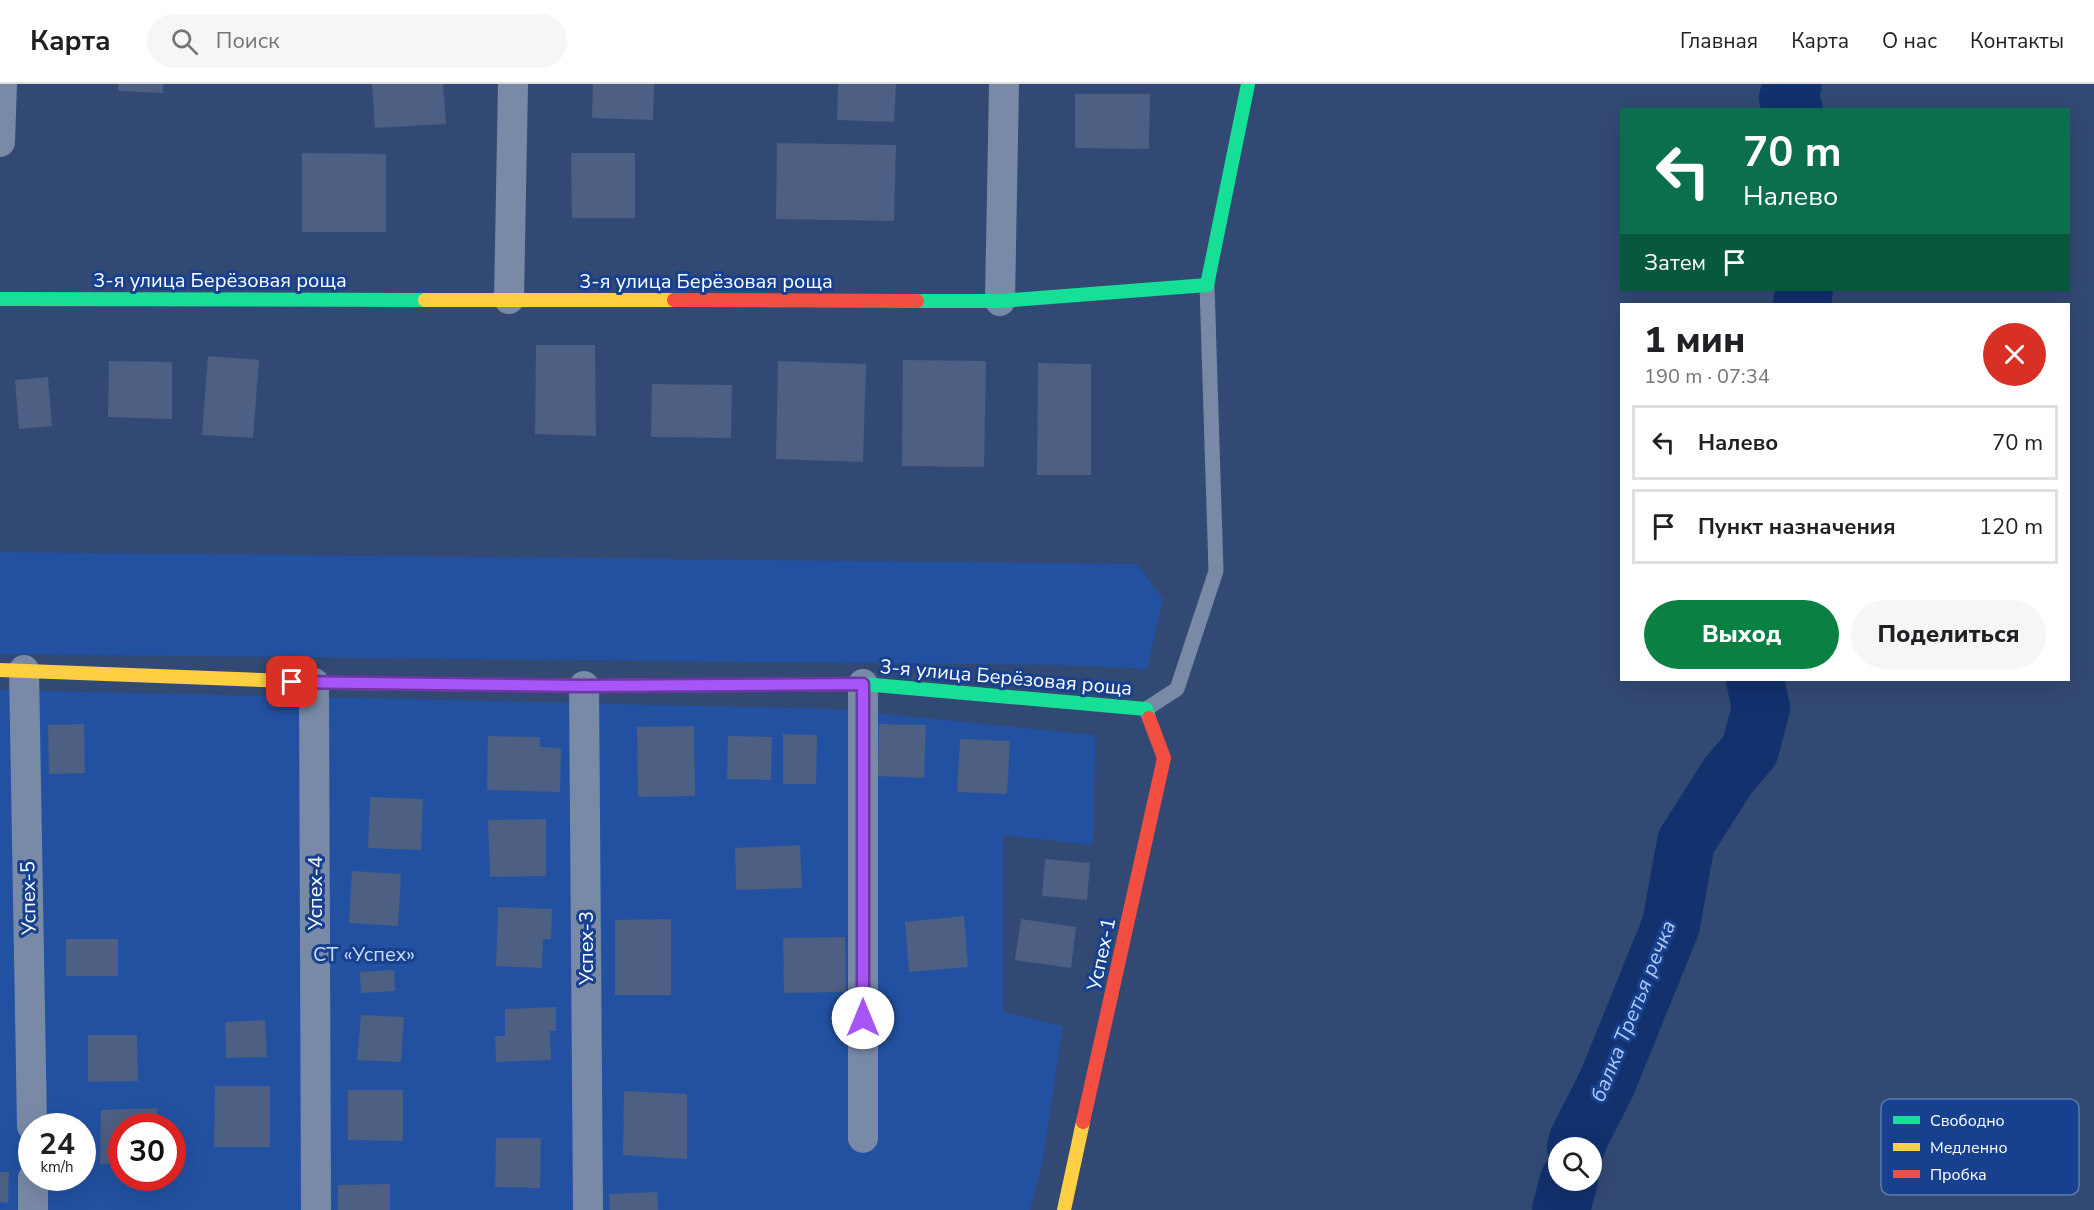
<!DOCTYPE html>
<html lang="ru">
<meta charset="utf-8">
<style>
body{margin:0;font-family:"Nunito Sans",sans-serif;background:#f6f6f6;color:#202124;height:100vh;display:flex;flex-direction:column;font-size:22px;white-space:nowrap}
*{box-sizing:border-box;margin:0}
p{font-size:20px;color:#757577}
.icon{flex:none;width:33px;height:33px;fill:none;stroke:currentColor;stroke-width:2;stroke-linecap:round;stroke-linejoin:round}
.map{position:relative;flex:1;overflow:hidden}
.details{position:absolute;left:1620px;top:219px;width:450px;height:378px;display:flex;flex-direction:column;background:#fff;border-radius:0px;box-shadow:0 6px 24px #0002}
.details>*{flex:none}
.guide{position:absolute;left:1620px;top:24px;width:450px;height:183px;border-radius:0px;box-shadow:0 6px 24px #0002;background:#0b6e4f;color:#fff;overflow:hidden}
.fabs{position:absolute;left:1548px;top:1053px;display:grid;gap:12px}
.fabs a{display:grid;place-items:center;width:54px;height:54px;border-radius:50%;background:#fff;box-shadow:0 6px 24px #0002;font-size:30px}
.speed{position:absolute;left:18px;top:1029px;display:flex;gap:12px;font-size:30px;font-weight:700;text-align:center}
.speed>*{display:grid;place-content:center;width:78px;height:78px;border-radius:50%;background:#fff;box-shadow:0 6px 24px #0002;line-height:1}
.speed small{font-size:15px;font-weight:400}
.speed .limit{border:9px solid #d22;background:#fff;color:#111}
.pin{position:absolute;display:grid;place-items:center;width:51px;height:51px;color:#fff;margin:-26px;border-radius:12px;box-shadow:0 3px 9px #0006}
.me{position:absolute;width:66px;margin:-33px;rotate:0deg;stroke-linejoin:round;filter:drop-shadow(0 0 4px #0008)}
.turn{display:flex;align-items:center;gap:21px;height:126px;padding:0 24px;font-size:27px}
.turn .icon{width:78px;height:78px;stroke-width:2.5}
.turn b{display:block;font-size:42px;line-height:51px}
.then{display:flex;align-items:center;height:57px;padding:0 24px;background:#0003;gap:12px;font-size:22px}
.round{display:grid;place-items:center;flex:none;width:63px;height:63px;border-radius:32px;background:#f6f6f6}
.overview{display:flex;align-items:center;justify-content:space-between;height:102px;padding:0 24px}
h1{font-size:36px;font-weight:800;line-height:45px}
.primary-button{display:flex;gap:12px;margin-top:auto;padding:12px 24px}
.primary-button a{flex:1;height:69px;border-radius:36px;background:#0b8043;color:#fff;font-size:24px;font-weight:800;line-height:69px;text-align:center}
.primary-button a+a{background:#f6f6f6;color:#202124}
ul{padding:0;list-style:none}
li{display:flex;align-items:center;gap:18px;height:75px;margin:0 12px 9px;padding:0 12px;border:3px solid #e0e0e0;border-radius:0px}
li div{flex:1}
li b{display:block;font-size:22px}
li em{font-style:normal}
header{display:flex;align-items:center;gap:36px;box-sizing:border-box;height:84px;padding:0 30px;background:#fff;border-bottom:2px solid #e0e0e0}
header strong{font-size:28px}
nav{display:flex;gap:33px;margin-inline-start:auto;font-size:21px}
.search{width:420px;height:54px;background:#f6f6f6;display:flex;align-items:center;gap:15px;box-sizing:border-box;padding:0 21px;border-radius:33px;color:#757577;font-size:22px}
.map>svg:first-child{display:block}
.green{fill:#2251a1;fill-rule:evenodd}
.lines{fill:none;stroke-linecap:round;stroke-linejoin:round}
.river{stroke:#12316d;stroke-width:58}
.building{fill:#4d5f82}
.lane{stroke:#798aa7;stroke-width:15}
.street{stroke:#798aa7;stroke-width:30}
.fast{stroke:#16e098;stroke-width:14}
.slow{stroke:#ffcf43;stroke-width:14}
.jam{stroke:#f24e42;stroke-width:14}
.route-casing{stroke:#6d37a1;stroke-width:15}
.route{stroke:#a855f7;stroke-width:10}
.labels{text-anchor:middle;stroke-width:6;stroke-linejoin:round;paint-order:stroke}
.street-label{font-size:20px;fill:#fff;stroke:#17418e}
.park-label{font-size:20px;fill:#cadcfb;stroke:#17418e}
.water-label{font-size:21px;font-style:italic;fill:#b0caf6;stroke:#17418e}
.key{fill:#17418e;stroke:#5d7ab0;stroke-width:1.5}
.key-label{font-size:16px;fill:#fff}
</style>
<header>
<strong>Карта</strong>
<div class="search"><svg class="icon" aria-label="search" viewBox="0 0 24 24"><circle cx="10" cy="10" r="6"/><path d="M15 15l6 6"/></svg>Поиск</div>
<nav><a>Главная</a><a>Карта</a><a>О нас</a><a>Контакты</a></nav>
</header>
<div class="map">
<svg width="2094" height="1126" viewBox="0 0 2094 1126">
<rect width="100%" height="100%" fill="#324973"/>
<g class="green">
<polygon points="0,468 1137,480 1163,515 1147,585 1065,581 0,570"/>
<path d="M0,606L834,625L1095,651L1093,761L1003,751V928L1063,942L1042,1081L1030,1126H0ZM32,1042H82V1094H32ZM122,1042H172V1094H122Z"/>
</g>
<g class="lines">
<g class="river">
<polyline points="1793,0 1788,14 1794,26"/>
<polyline points="1802,220 1804,206"/>
<polyline points="1576,1064 1578,1056 1607,999 1671,841 1686,758 1728,692 1750,666 1761,624 1755,596"/>
<polyline points="1561,1126 1569,1096"/>
</g>
</g>
<g class="building">
<polygon points="118,0 163,0 163,9 118,7"/>
<polygon points="372,0 443,0 446,40 375,44"/>
<polygon points="593,0 654,0 653,36 592,34"/>
<polygon points="838,0 896,0 894,38 837,36"/>
<polygon points="1075,10 1150,10 1149,65 1075,64"/>
<polygon points="777,59 896,61 894,137 776,135"/>
<polygon points="302,69 386,70 386,148 302,148"/>
<polygon points="571,69 635,69 635,134 572,134"/>
<polygon points="536,261 595,261 596,352 535,350"/>
<polygon points="208,272 259,276 253,354 202,351"/>
<polygon points="903,276 986,277 984,383 902,382"/>
<polygon points="109,277 172,278 172,335 108,333"/>
<polygon points="778,277 866,280 863,378 776,375"/>
<polygon points="1038,279 1091,280 1091,391 1037,391"/>
<polygon points="48,293 52,342 19,345 15,296"/>
<polygon points="652,300 732,301 731,354 651,353"/>
<polygon points="84,640 85,689 49,690 48,641"/>
<polygon points="879,640 926,641 924,694 878,692"/>
<polygon points="694,642 695,712 638,713 637,643"/>
<polygon points="783,650 817,651 816,700 783,700"/>
<polygon points="488,652 540,653 540,663 561,664 560,708 487,706"/>
<polygon points="728,652 772,653 771,696 727,695"/>
<polygon points="960,655 1010,657 1007,710 957,708"/>
<polygon points="370,713 423,715 421,766 368,764"/>
<polygon points="546,735 546,792 490,793 488,736"/>
<polygon points="800,761 802,804 736,806 735,764"/>
<polygon points="1045,775 1090,779 1087,816 1042,812"/>
<polygon points="352,787 401,790 398,842 349,839"/>
<polygon points="498,823 552,825 551,855 543,855 542,884 496,882"/>
<polygon points="964,832 968,883 909,888 905,838"/>
<polygon points="671,835 671,911 615,911 615,836"/>
<polygon points="1021,835 1076,843 1071,884 1015,876"/>
<polygon points="845,853 846,908 784,909 783,854"/>
<rect x="66" y="855" width="52" height="37"/>
<polygon points="394,886 395,907 361,909 360,888"/>
<polygon points="556,923 556,947 550,947 551,976 496,978 495,952 505,952 505,925"/>
<polygon points="361,931 404,933 401,978 357,976"/>
<polygon points="265,936 267,973 226,974 225,938"/>
<polygon points="88,951 137,951 138,997 88,998"/>
<polygon points="215,1002 270,1002 270,1063 214,1063"/>
<polygon points="348,1006 403,1006 403,1057 348,1056"/>
<polygon points="624,1007 687,1010 687,1075 623,1071"/>
<polygon points="157,1024 156,1042 122,1042 122,1079 100,1080 101,1026"/>
<polygon points="496,1054 541,1054 540,1104 495,1103"/>
<polygon points="0,1088 9,1088 8,1119 0,1118"/>
<polygon points="390,1100 390,1126 338,1126 338,1101"/>
<polygon points="657,1108 658,1126 610,1126 609,1110"/>
</g>
<g class="lines">
<polyline class="lane" points="1146,625 1177,605 1216,487 1207,201"/>
<g class="street">
<polyline points="0,58 2,0"/>
<polyline points="509,215 513,0"/>
<polyline points="1000,217 1004,0"/>
<polyline points="24,586 32,1042"/>
<polyline points="314,599 316,1126"/>
<polyline points="863,600 863,1054"/>
<polyline points="584,602 588,1126"/>
<polyline points="33,1094 33,1126"/>
</g>
<g class="fast">
<polyline points="0,215 425,216"/>
<polyline points="917,217 1000,217 1207,201 1248,0"/>
<polyline points="593,602 863,600 1146,625 1149,634"/>
</g>
<g class="slow">
<polyline points="425,216 674,216"/>
<polyline points="0,586 341,599"/>
<polyline points="1064,1126 1083,1038"/>
</g>
<g class="jam">
<polyline points="674,216 917,217"/>
<polyline points="341,599 593,602"/>
<polyline points="1083,1038 1164,674 1149,634"/>
</g>
</g>
<g class="lines">
<defs>
<polyline id="route" points="292,598 584,602 863,600 863,934"/>
</defs>
<use href="#route" class="route-casing"/>
<use href="#route" class="route"/>
</g>
<g class="labels">
<g class="street-label">
<text x="220" y="203">3-я улица Берёзовая роща</text>
<text x="706" y="204">3-я улица Берёзовая роща</text>
<text transform="translate(1006 593) rotate(5)" y="7">3-я улица Берёзовая роща</text>
<text transform="translate(315 809) rotate(-90)" y="7">Успех-4</text>
<text transform="translate(28 814) rotate(-91)" y="7">Успех-5</text>
<text transform="translate(586 864) rotate(-90)" y="7">Успех-3</text>
<text transform="translate(1101 870) rotate(-78)" y="7">Успех-1</text>
</g>
<g class="park-label">
<text x="364" y="877">СТ «Успех»</text>
</g>
<g class="water-label">
<text transform="translate(1633 927) rotate(-68)" y="7">балка Третья речка</text>
</g>
</g>
<rect x="1881" y="1015" width="198" height="96" rx="9" class="key"/>
<rect x="1893" y="1032" width="27" height="8" fill="#16e098"/>
<rect x="1893" y="1059" width="27" height="8" fill="#ffcf43"/>
<rect x="1893" y="1086" width="27" height="8" fill="#f24e42"/>
<g class="key-label">
<text x="1930" y="1042">Свободно</text>
<text x="1930" y="1069">Медленно</text>
<text x="1930" y="1096">Пробка</text>
</g>
</svg>
<div class="fabs">
<a><svg class="icon" aria-label="search" viewBox="0 0 24 24"><circle cx="10" cy="10" r="6"/><path d="M15 15l6 6"/></svg></a>
</div>
<div class="speed"><div>24<small>km/h</small></div><div class="limit">30</div></div>
<div class="pin" style="left:292px;top:598px;background:#d93025"><svg class="icon" aria-label="arrive" viewBox="0 0 24 24"><path d="M6 21V4h12l-3 4 3 4H6"/></svg></div>
<svg class="me" style="left:863px;top:934px" viewBox="-20 -20 40 40"><circle r="19" fill="#fff"/><path d="M0-13L10 11 0 6-10 11z" fill="#a855f7"/></svg>
<div class="guide">
<div class="turn"><svg class="icon" aria-label="left" viewBox="0 0 24 24"><path d="M17 20v-9H6M10 6l-5 5 5 5"/></svg><div><b>70 m</b>Налево</div></div>
<div class="then">Затем<svg class="icon" aria-label="arrive" viewBox="0 0 24 24"><path d="M6 21V4h12l-3 4 3 4H6"/></svg></div>
</div>
<section class="details">
<div class="overview"><div><h1>1 мин</h1><p>190 m · 07:34</p></div><a class="round" style="background:#d93025;color:#fff"><svg class="icon" aria-label="close" viewBox="0 0 24 24"><path d="M6 6l12 12M18 6L6 18"/></svg></a></div>
<ul>
<li><svg class="icon" aria-label="left" viewBox="0 0 24 24"><path d="M17 20v-9H6M10 6l-5 5 5 5"/></svg><div><b>Налево</b></div><em>70 m</em></li>
<li><svg class="icon" aria-label="arrive" viewBox="0 0 24 24"><path d="M6 21V4h12l-3 4 3 4H6"/></svg><div><b>Пункт назначения</b></div><em>120 m</em></li>
</ul>
<div class="primary-button"><a>Выход</a><a>Поделиться</a></div>
</section>
</div>
